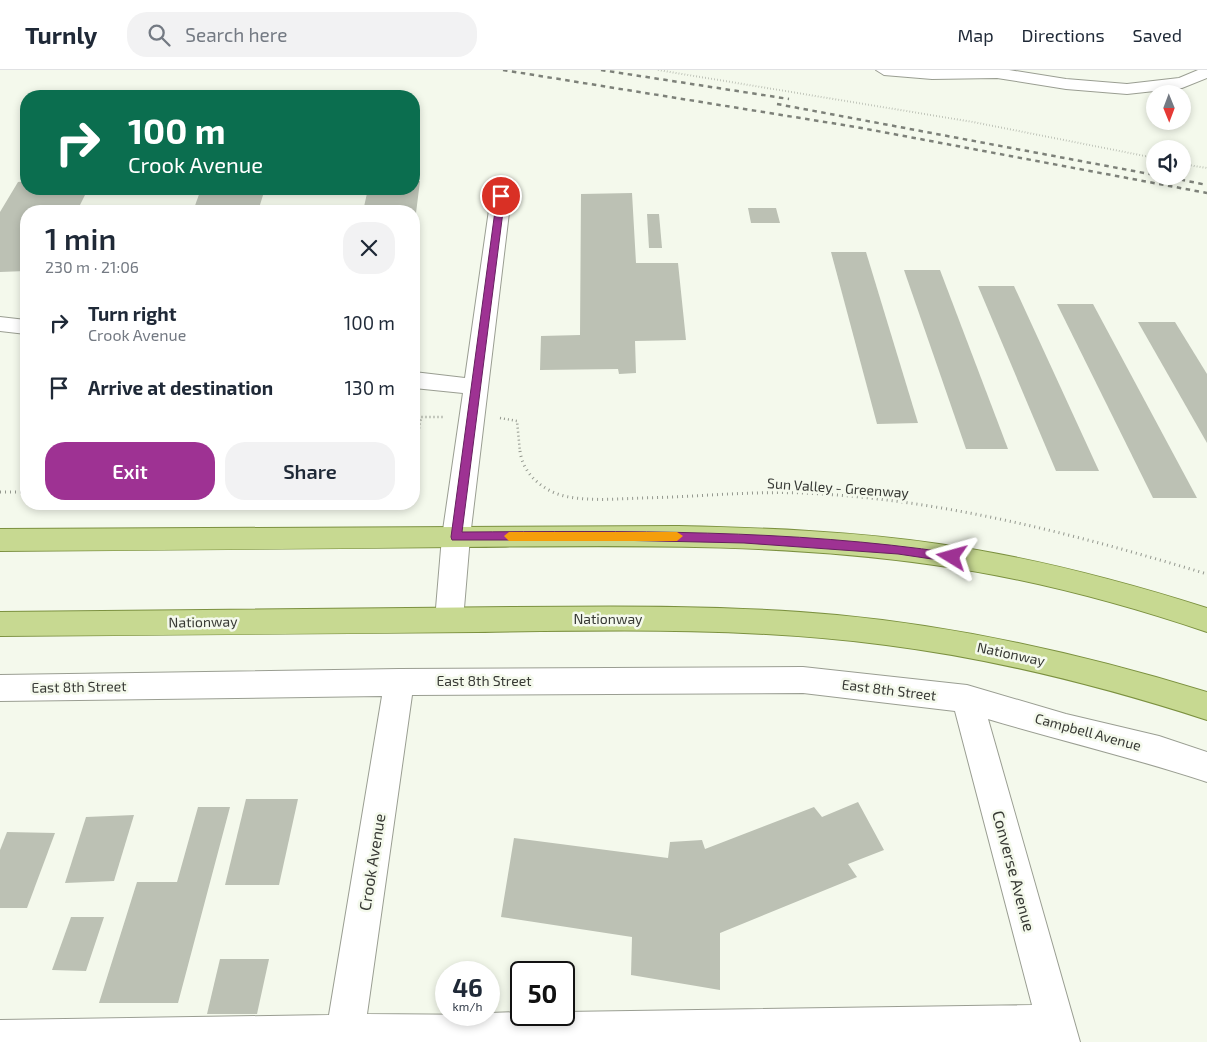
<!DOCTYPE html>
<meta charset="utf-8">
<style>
body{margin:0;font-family:"Exo 2",sans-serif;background:#f2f2f3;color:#1f2937;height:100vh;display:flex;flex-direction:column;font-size:19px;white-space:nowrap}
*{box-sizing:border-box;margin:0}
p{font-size:16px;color:#747a83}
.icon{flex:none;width:28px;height:28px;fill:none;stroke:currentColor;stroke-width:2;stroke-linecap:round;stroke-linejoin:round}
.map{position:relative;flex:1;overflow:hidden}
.sheet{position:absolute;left:20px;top:135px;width:400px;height:305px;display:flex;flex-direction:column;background:#fff;border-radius:20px;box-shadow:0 2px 8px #0003}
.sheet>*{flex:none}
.guide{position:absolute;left:20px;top:20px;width:400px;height:105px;border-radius:20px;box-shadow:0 2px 8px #0003;background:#0b6e4f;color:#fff;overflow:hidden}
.needle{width:32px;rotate:179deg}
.buttons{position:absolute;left:1146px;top:15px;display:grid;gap:10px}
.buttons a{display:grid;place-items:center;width:45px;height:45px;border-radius:50%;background:#fff;box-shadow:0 2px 8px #0003;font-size:25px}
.speed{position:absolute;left:435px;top:891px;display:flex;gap:10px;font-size:25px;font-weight:700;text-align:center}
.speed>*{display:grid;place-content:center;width:65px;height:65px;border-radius:50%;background:#fff;box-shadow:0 2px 8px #0003;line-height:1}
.speed small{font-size:12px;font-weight:400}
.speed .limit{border:2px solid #111;border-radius:8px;background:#fff;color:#111}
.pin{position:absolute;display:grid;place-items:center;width:42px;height:42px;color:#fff;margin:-21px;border:2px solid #fff;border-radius:50%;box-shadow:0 1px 5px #0007}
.me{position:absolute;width:55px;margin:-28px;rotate:278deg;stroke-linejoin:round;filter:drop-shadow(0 0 4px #0008)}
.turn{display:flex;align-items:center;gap:18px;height:105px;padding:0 25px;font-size:22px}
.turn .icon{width:65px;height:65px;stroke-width:2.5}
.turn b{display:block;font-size:35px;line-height:42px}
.round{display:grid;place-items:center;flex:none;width:52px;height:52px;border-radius:20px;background:#f2f2f3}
.headline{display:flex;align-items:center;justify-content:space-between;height:85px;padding:0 25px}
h1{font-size:30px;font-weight:600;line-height:38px}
.primary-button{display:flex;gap:10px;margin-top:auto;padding:10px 25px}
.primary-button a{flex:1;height:58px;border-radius:20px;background:#9e3293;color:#fff;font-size:20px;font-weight:600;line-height:58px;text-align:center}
.primary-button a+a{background:#f2f2f3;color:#1f2937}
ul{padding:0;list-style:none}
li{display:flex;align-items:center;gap:15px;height:65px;padding:0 25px}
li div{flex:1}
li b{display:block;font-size:19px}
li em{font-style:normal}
header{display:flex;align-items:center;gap:30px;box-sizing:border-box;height:70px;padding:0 25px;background:#fff;border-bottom:1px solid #e0e1e3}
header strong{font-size:24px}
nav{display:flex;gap:28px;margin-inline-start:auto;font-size:18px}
.search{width:350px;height:45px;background:#f2f2f3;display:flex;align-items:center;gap:12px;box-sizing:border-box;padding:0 18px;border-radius:20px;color:#747a83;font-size:19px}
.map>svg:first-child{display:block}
.building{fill:#bcc1b4}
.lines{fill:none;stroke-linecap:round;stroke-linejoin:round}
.minor-casing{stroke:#9a9e92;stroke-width:2}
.major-casing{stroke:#7c9140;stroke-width:2}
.path-far2{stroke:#94988f;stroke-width:2;stroke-dasharray:0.5 2.5;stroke-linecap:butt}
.path-far1{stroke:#94988f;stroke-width:2.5;stroke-dasharray:1 3;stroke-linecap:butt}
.path{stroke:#94988f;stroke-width:3;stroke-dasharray:1 4;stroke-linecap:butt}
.minor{fill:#fff;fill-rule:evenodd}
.major{fill:#c7d991;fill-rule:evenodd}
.rail{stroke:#7d8179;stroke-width:2.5;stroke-dasharray:4.5 4.5;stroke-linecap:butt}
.route{fill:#9e3293;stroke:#672060}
.slow{fill:#f59e0b}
.labels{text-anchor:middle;stroke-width:5;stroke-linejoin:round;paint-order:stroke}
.street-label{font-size:14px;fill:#373934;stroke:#f4f9ec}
.near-street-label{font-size:16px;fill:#373934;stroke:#f4f9ec}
</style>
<header>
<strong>Turnly</strong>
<div class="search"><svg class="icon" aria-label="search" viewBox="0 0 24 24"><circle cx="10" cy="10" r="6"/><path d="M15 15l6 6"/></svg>Search here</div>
<nav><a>Map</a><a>Directions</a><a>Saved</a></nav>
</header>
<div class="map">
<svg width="1207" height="972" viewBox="0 0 1207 972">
<rect width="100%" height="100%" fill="#f4f9ec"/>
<g class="building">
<polygon points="26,111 26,119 88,119 77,141 26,141 26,201 0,202 0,142 18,112"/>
<polygon points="414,111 420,111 415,151 414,141 363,141 368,119 414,119"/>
<polygon points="201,119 265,119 258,141 193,141"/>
<polygon points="632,123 636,193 678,193 686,270 635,271 636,303 619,304 618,299 540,300 541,266 580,265 581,124"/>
<polygon points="748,138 776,138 780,153 751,153"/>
<polygon points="647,144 659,144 662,178 649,178"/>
<polygon points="831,182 866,182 918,353 877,354"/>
<polygon points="904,200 940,200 1008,379 966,379"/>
<polygon points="978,216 1014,216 1099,401 1056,401"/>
<polygon points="1057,234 1093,234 1197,428 1153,428"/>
<polygon points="1138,252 1175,252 1207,304 1207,373"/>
<polygon points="246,729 298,729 279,815 225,815"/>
<polygon points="858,732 884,780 848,794 857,807 720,863 720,920 631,905 632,867 501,847 514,768 668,788 670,772 702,770 705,779 814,737 822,747"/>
<polygon points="198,737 230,737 178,933 99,933 137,812 177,812"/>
<polygon points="134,745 114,811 65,813 86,747"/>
<polygon points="7,762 55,763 27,838 0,838 0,780"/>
<polygon points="71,847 104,847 86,901 52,900"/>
<polygon points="220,889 269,889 257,944 207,944"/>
</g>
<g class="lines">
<defs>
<g id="minor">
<polygon points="876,0 1009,0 1066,9 1127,14 1179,8 1198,0 1207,0 1207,8 1182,18 1127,24 1066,19 997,8 932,9 884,5"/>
<polygon points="501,120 508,122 511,126 470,467 463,550 459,559 449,562 439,559 435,550 442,467 463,323 414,318 414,302 465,308 491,126 494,122"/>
<polygon points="0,247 26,250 26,264 0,261"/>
<path d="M803,597L967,615L1066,644L1159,666L1207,682V712C1135,688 1061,671 988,649L1080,972H0V950L329,945L382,626L0,631V605L399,599ZM803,623L955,641L1032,935L564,942V945H521V942L489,943V945L367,944L412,625Z"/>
</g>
<g id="major">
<path d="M678,456C765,458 853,461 939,474C1030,487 1119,510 1207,538V562C1118,532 1027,508 934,495C777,472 617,476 458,477C306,479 153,480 0,481V459Z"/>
<path d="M512,537C620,536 729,535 837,545C963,557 1086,585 1207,622V650C1102,616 996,589 886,575C750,557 613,560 477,562C318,564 159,565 0,566V542Z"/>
</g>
</defs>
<use href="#minor" class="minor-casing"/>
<use href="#major" class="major-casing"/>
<g class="path-far2">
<polyline points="658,0 973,52 1155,88"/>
<polyline points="1182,94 1207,98"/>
</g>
<g class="path-far1">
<polyline points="500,348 517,351 520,382"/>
<polyline points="415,382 421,347 444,347"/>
</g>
<g class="path">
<path d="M520,381C523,405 545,423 569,427C592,431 617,429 641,428C695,427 749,421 803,423C942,429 1075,464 1207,504"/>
<polyline points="414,388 415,381"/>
<polyline points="0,422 26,422"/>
</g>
<use href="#minor" class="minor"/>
<use href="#major" class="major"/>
<g class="rail">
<polyline points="503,0 856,57 1207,123"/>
<polyline points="601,0 789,29"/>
<polyline points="777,34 1155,105"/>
<polyline points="1163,106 1207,115"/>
</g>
</g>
<path class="route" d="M501,123L505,126L462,462C626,461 790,459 952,483L958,487L956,490L952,492L898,484L744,473L612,470H452L451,467L497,126Z"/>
<polygon class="slow" points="509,462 677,462 683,466 677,471 509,471 504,466"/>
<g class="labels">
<g class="street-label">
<text transform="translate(838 418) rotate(4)" y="5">Sun Valley - Greenway</text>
<text x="608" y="554">Nationway</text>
<text transform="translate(203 552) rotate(-1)" y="5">Nationway</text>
<text transform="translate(1011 584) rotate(12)" y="5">Nationway</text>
<text x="484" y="616">East 8th Street</text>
<text transform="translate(79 617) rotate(-1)" y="5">East 8th Street</text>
<text transform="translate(889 620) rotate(7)" y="5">East 8th Street</text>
<text transform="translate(1088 662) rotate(15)" y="5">Campbell Avenue</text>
</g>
<g class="near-street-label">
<text transform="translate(372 792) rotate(-81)" y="6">Crook Avenue</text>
<text transform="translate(1014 801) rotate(75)" y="6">Converse Avenue</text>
</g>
</g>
</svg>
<div class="buttons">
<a><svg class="needle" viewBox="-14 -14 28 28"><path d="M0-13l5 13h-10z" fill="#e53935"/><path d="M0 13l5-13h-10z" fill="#747a83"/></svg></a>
<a><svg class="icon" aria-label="sound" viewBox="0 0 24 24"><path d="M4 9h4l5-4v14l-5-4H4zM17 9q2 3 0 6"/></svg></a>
</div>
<div class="speed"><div>46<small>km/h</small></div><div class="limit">50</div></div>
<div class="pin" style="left:501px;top:126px;background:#d93025"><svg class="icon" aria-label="arrive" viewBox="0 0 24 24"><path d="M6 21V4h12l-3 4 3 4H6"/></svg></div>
<svg class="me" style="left:952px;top:487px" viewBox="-20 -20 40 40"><path d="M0-17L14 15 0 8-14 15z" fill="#9e3293" stroke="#fff" stroke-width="4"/></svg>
<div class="guide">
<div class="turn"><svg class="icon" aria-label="right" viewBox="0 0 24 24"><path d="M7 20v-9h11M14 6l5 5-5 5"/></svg><div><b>100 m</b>Crook Avenue</div></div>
</div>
<section class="sheet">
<div class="headline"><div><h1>1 min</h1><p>230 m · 21:06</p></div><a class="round"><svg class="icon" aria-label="close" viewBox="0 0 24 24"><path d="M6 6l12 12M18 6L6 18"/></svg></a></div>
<ul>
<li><svg class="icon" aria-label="right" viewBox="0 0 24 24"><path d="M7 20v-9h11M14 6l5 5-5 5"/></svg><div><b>Turn right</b><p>Crook Avenue</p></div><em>100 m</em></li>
<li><svg class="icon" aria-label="arrive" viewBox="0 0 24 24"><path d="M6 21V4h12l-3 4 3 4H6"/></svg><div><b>Arrive at destination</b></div><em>130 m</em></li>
</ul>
<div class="primary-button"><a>Exit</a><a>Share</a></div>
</section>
</div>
